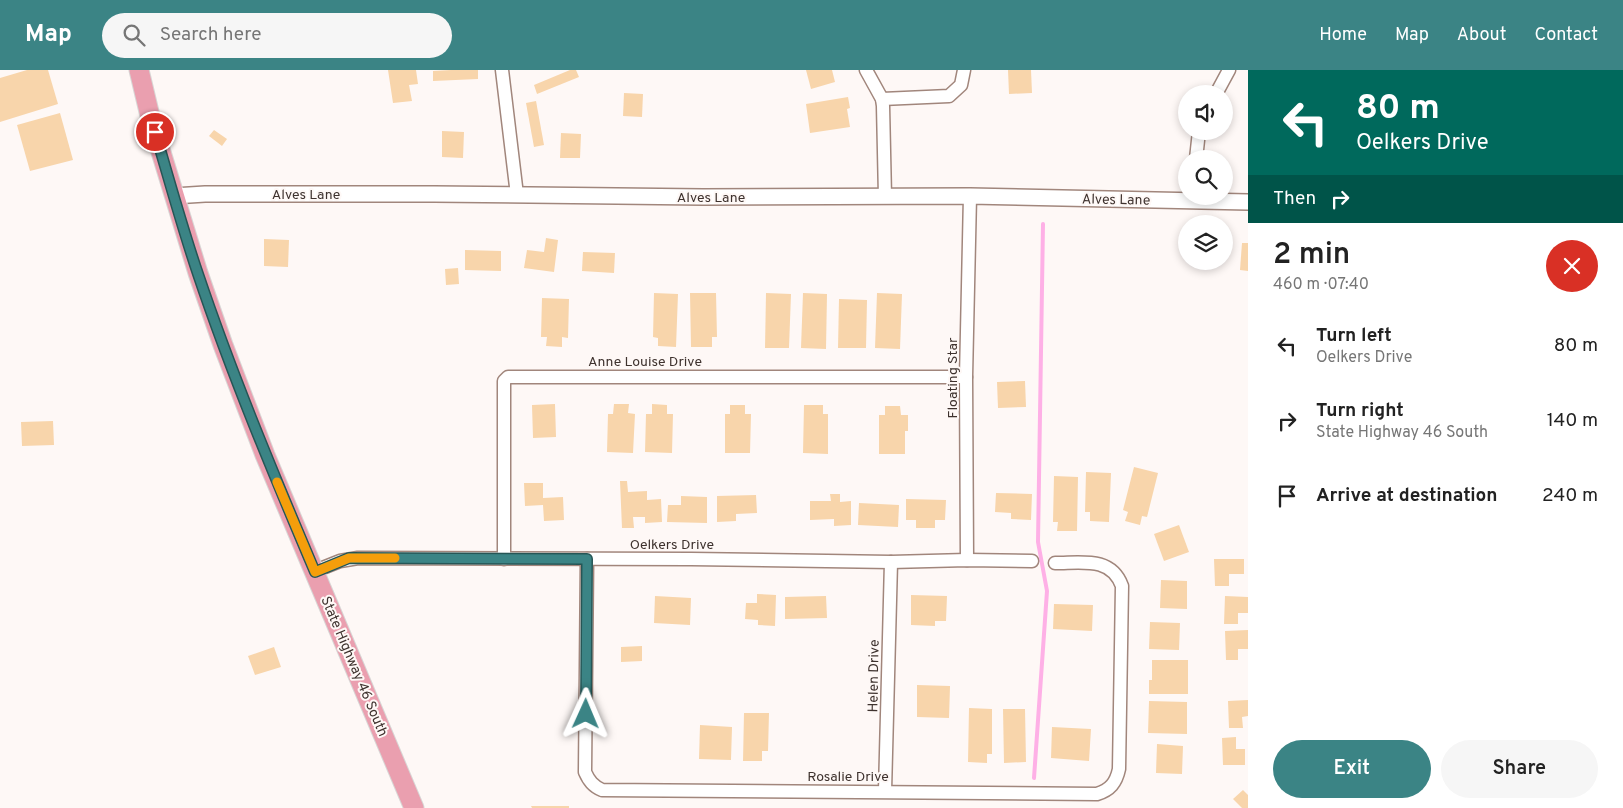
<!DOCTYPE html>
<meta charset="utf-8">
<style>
body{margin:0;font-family:Overpass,sans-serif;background:#f6f6f6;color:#222;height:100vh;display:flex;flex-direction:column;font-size:19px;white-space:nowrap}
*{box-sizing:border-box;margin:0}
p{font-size:16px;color:#767676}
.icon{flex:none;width:28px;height:28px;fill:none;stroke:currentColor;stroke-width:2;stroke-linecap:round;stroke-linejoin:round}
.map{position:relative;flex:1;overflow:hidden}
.details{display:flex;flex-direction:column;background:#fff;width:375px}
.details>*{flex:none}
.hud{background:#00695c;color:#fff;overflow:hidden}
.buttons{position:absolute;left:1178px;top:15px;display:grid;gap:10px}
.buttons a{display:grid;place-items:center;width:55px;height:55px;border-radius:50%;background:#fff;box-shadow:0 2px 8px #0003;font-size:25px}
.pin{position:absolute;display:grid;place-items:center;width:42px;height:42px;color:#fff;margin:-21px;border:2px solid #fff;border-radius:50%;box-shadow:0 1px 5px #0007}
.me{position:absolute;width:55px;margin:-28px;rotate:1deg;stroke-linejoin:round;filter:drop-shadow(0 0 4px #0008)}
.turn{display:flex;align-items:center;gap:18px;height:105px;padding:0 25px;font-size:22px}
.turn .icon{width:65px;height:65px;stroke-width:2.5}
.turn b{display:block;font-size:35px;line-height:42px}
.then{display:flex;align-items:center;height:48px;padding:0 25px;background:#0003;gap:10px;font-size:19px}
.round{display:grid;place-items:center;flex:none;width:52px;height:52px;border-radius:26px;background:#f6f6f6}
.overview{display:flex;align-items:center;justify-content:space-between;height:85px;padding:0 25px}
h1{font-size:30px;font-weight:600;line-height:38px}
.button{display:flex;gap:10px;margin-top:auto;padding:10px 25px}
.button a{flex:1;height:58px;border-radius:30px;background:#3b8485;color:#fff;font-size:20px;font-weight:600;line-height:58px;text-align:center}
.button a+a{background:#f6f6f6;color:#222}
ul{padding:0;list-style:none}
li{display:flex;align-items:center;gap:15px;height:75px;padding:0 25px}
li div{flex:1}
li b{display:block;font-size:19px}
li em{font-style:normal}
header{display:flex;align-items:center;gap:30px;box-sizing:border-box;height:70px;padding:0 25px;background:#3b8485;color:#fff}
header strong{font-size:24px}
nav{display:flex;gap:28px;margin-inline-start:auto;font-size:18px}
.search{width:350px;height:45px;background:#f6f6f6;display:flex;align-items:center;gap:12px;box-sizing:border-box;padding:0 18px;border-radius:28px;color:#767676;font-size:19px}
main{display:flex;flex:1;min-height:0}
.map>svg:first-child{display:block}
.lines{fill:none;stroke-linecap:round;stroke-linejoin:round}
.stream{stroke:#feb0e6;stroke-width:4}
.building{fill:#f8d5ab}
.minor-casing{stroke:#a1867c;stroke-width:15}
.tertiary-casing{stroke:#a1867c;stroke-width:18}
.primary-casing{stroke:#d8d6d5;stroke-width:21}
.minor{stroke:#fff;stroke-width:12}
.tertiary{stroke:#fff;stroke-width:15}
.primary{stroke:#ea9faf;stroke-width:19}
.route-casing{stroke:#265656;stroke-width:12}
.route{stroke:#3b8485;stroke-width:9}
.slow{stroke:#f59e0b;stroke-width:9}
.labels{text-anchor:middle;stroke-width:4;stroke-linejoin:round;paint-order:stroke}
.street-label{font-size:14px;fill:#3e322e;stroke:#fef8f6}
</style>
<header>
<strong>Map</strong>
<div class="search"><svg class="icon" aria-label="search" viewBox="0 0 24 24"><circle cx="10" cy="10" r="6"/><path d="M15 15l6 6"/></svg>Search here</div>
<nav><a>Home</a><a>Map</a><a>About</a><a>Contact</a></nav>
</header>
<main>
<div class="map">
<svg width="1248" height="738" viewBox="0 0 1248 738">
<rect width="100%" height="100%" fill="#fef8f6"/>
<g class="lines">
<polyline class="stream" points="1034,708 1047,521 1038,472 1043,154"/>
</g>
<g class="building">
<polygon points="27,0 48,0 58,34 0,52 0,8"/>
<polygon points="388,0 416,0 418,14 409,15 412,31 393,33"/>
<polygon points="451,0 478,0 478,9 433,11 433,1"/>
<polygon points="570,0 576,0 579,7 537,24 534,15"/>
<polygon points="806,0 832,0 835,12 811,19"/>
<polygon points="1008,0 1031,0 1032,23 1009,24"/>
<polygon points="624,23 643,24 642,47 623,46"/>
<polygon points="848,27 850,38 847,39 850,57 810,63 806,34"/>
<polygon points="536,31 544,75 534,77 526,33"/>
<polygon points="60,43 73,90 30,101 17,55"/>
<polygon points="214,60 227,69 222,76 209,66"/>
<polygon points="442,61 464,62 463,88 442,87"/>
<polygon points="561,63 581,64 580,88 560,88"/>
<polygon points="546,168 558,170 554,202 524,198 527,180 544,182"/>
<polygon points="264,169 289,170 288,197 264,196"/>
<polygon points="1242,173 1248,173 1248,201 1240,200"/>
<polygon points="465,180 501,181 501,201 465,200"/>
<polygon points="583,182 615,183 614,203 582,201"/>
<polygon points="458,198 459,214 446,215 445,199"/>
<polygon points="654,223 678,224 676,277 658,276 658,268 653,267"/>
<polygon points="690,223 716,223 717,267 712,267 712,277 691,277"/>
<polygon points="766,223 791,224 789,278 765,278"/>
<polygon points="803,223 827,224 826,279 801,278"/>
<polygon points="877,223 902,224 900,279 875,278"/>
<polygon points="542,228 569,229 568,268 562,267 562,277 546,276 547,267 541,267"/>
<polygon points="839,229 867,230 866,278 838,278"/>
<polygon points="1025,311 1026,337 998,338 997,312"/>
<polygon points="555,334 556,367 533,368 532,335"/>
<polygon points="614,334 629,334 628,343 635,344 633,383 607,382 608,344 613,344"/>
<polygon points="652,334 667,335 667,344 673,344 672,383 645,382 646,344 652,344"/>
<polygon points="730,335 745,335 745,344 751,344 750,383 725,383 725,344 730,344"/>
<polygon points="804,335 823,335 823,344 828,344 828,384 803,383"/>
<polygon points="885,336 900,336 901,345 908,345 908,361 905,361 905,384 879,384 879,345 885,345"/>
<polygon points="53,351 54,375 22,376 21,352"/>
<polygon points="1134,397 1158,403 1147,447 1142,446 1140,455 1125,451 1128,442 1123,440"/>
<polygon points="1086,402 1111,403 1109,452 1090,451 1090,442 1085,442"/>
<polygon points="1054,406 1078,407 1077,461 1057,461 1058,452 1053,452"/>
<polygon points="620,411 627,411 628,422 647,421 647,430 661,429 662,452 645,453 645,447 633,447 634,458 622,458"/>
<polygon points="524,413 543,413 543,428 563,427 564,450 544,451 543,435 525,436"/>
<polygon points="996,423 1032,424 1031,450 1011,449 1011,443 995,442"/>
<polygon points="830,424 840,424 840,432 851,431 851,455 834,456 834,449 810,450 810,431 831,431"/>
<polygon points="756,425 757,443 736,444 736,451 717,452 717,426"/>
<polygon points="681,426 707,427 707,453 667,452 668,435 681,435"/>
<polygon points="906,429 946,430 945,450 935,450 935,458 916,458 916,450 906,450"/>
<polygon points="859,433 899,435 898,457 858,455"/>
<polygon points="1179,455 1189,482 1164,491 1154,464"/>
<polygon points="1214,489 1244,489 1244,504 1229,504 1229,516 1215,516"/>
<polygon points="1161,510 1187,511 1187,539 1160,538"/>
<polygon points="757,524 776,525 775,556 758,555 758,550 745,549 746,533 757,533"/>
<polygon points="911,525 947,526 946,551 935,551 935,556 911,555"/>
<polygon points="655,526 691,528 690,555 654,553"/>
<polygon points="826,526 827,548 785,549 785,527"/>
<polygon points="1225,526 1248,527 1248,543 1238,543 1238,554 1224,554"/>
<polygon points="1054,534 1093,535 1092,561 1053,559"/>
<polygon points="1150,552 1180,553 1179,580 1149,579"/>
<polygon points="1248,560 1248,579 1238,579 1238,590 1226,590 1225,561"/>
<polygon points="642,576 642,591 621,592 621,577"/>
<polygon points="274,577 281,597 255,605 248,586"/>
<polygon points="1152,590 1188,590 1188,624 1149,624 1149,610 1152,610"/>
<polygon points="917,615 950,616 949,648 917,647"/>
<polygon points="1248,630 1248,646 1242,647 1243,658 1229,658 1228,631"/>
<polygon points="1149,631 1187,632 1187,664 1148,663"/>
<polygon points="969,638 992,639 992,684 987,684 987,693 968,692"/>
<polygon points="1003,639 1025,639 1026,692 1004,693"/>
<polygon points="744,643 769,643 768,681 762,681 762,691 743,691"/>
<polygon points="700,655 732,657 731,690 699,689"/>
<polygon points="1052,657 1091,659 1089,691 1051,688"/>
<polygon points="1236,667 1236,679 1245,679 1245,695 1223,695 1222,668"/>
<polygon points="1157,674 1183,676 1182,704 1156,703"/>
<polygon points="1243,720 1248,725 1248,738 1242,738 1233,729"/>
<polygon points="531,736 569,736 569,738 532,738"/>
</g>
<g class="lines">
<defs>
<g id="minor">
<polyline points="502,0 517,125"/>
<polyline points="866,0 882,29 883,36 885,127"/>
<polyline points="1216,24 1229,0"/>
<polyline points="882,29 949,26 961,15 964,0"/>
<polyline points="1196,89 1199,61"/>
<polyline points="504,489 504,311 508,307 966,307"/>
<path d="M587,489L585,702C589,711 593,716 602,720L1097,724C1110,720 1116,713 1119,699L1122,516C1111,486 1081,493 1055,493"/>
<polyline points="967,490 966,307 970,126"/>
<polyline points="315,501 340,491 358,488 691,489 891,492 967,490 1032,491"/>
<polyline points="885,721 891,492"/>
</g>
<polyline id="tertiary" points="174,126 205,124 434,124 703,127 970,126 1248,132"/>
<polyline id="primary" points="139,0 150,46 198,203 223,275 265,385 414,738"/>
</defs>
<use href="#minor" class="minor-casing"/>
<use href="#tertiary" class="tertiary-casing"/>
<use href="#primary" class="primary-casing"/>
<use href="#minor" class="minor"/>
<use href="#tertiary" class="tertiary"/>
<use href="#primary" class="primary"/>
</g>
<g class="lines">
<defs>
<path id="route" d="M155,62C169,109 182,157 198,204C232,305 273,403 315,502L349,488L587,489L586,644"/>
</defs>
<use href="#route" class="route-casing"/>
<use href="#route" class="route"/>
<polyline class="slow" points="277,412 315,502 349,488 395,488"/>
</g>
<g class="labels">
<g class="street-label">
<text x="306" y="129">Alves Lane</text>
<text x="711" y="132">Alves Lane</text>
<text transform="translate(1116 129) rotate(1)" y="5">Alves Lane</text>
<text x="645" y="296">Anne Louise Drive</text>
<text transform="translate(952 308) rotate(-90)" y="5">Floating Star</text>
<text x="672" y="479">Oelkers Drive</text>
<text transform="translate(355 596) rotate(67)" y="5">State Highway 46 South</text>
<text transform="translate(873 606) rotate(-89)" y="5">Helen Drive</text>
<text x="848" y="711">Rosalie Drive</text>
</g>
</g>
</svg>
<div class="buttons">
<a><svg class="icon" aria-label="sound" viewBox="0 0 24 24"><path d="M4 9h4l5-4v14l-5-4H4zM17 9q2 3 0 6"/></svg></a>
<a><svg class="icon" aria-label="search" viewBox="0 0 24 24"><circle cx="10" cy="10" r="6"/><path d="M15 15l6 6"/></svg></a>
<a><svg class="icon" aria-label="layers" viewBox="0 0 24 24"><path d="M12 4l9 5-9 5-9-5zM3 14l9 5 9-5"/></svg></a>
</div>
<div class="pin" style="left:155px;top:62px;background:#d93025"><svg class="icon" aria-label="arrive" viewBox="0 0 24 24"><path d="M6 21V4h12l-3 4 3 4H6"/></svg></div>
<svg class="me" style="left:586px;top:644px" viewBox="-20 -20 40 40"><path d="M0-17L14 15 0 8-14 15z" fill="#3b8485" stroke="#fff" stroke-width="4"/></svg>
</div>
<section class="details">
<div class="hud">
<div class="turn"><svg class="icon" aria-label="left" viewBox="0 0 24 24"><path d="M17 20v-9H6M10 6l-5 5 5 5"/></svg><div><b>80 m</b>Oelkers Drive</div></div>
<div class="then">Then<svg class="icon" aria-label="right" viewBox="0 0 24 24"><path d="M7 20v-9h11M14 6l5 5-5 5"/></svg></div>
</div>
<div class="overview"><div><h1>2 min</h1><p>460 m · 07:40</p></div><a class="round" style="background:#d93025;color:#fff"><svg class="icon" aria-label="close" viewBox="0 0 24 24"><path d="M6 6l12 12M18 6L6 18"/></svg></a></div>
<ul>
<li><svg class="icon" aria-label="left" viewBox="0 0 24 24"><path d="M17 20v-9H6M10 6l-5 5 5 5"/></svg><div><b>Turn left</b><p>Oelkers Drive</p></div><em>80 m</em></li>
<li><svg class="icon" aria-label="right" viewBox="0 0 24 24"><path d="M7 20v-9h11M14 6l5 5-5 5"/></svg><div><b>Turn right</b><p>State Highway 46 South</p></div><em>140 m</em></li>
<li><svg class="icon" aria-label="arrive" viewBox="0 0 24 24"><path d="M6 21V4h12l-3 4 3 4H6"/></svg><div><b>Arrive at destination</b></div><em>240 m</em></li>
</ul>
<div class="button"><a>Exit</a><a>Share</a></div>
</section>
</main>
